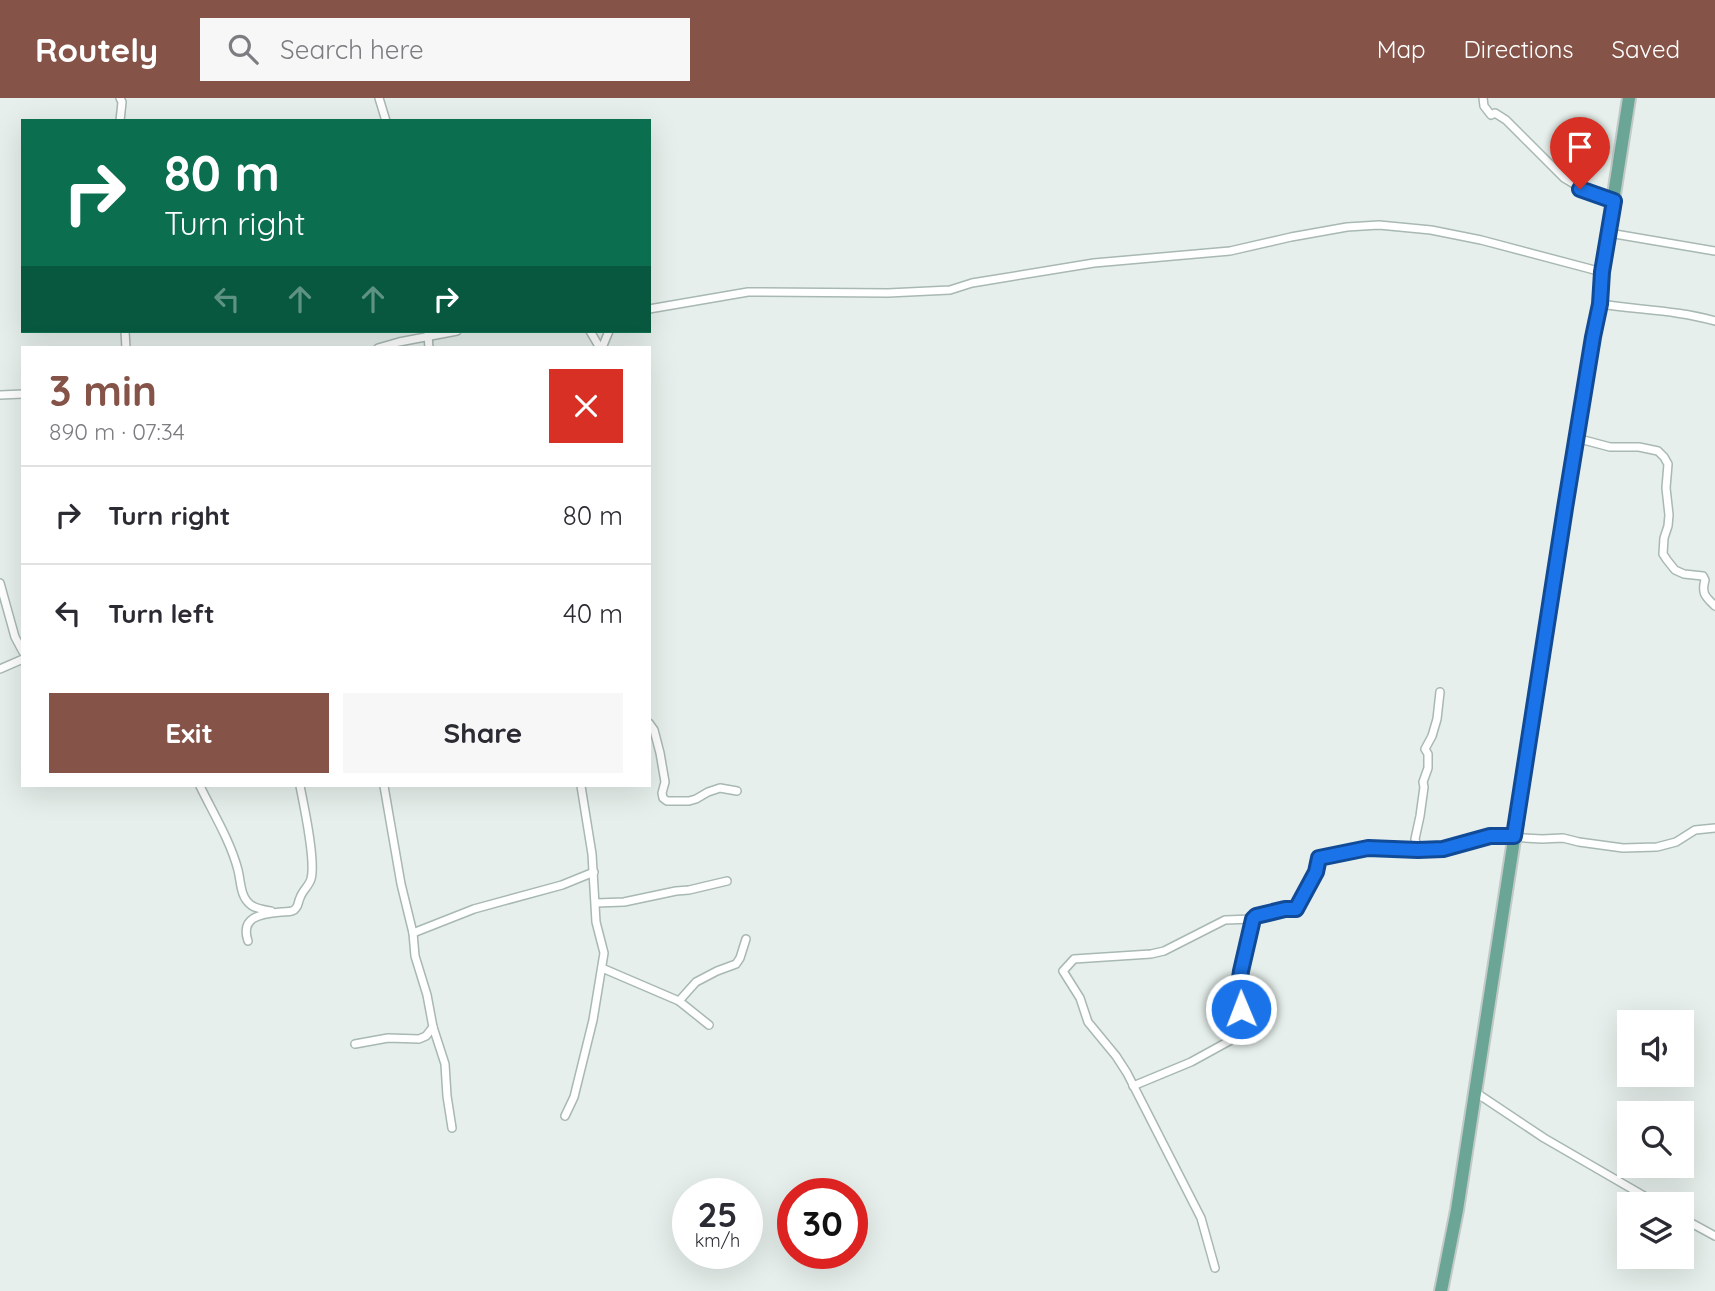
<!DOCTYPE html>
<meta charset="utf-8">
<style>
body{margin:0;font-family:Quicksand,sans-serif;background:#f7f7f7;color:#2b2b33;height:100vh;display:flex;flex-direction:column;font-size:26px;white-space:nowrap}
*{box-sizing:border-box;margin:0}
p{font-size:23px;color:#7c7c81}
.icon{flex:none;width:38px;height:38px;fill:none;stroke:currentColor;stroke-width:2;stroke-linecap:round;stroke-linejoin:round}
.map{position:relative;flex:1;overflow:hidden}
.panel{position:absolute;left:21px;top:248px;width:630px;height:441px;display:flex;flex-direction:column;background:#fff;border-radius:0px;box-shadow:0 7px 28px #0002}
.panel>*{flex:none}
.top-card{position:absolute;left:21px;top:21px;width:630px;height:214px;border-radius:0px;box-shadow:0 7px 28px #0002;background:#0b6e4f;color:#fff;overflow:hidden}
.controls{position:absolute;left:1617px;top:912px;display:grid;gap:14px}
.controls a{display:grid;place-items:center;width:77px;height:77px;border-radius:0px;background:#fff;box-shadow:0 7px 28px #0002;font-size:35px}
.speed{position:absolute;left:672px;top:1080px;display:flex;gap:14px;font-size:35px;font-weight:700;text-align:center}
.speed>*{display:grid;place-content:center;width:91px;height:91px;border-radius:50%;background:#fff;box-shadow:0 7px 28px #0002;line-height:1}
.speed small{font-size:18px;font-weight:400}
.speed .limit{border:10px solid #d22;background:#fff;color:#111}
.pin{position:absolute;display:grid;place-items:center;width:60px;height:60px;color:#fff;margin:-72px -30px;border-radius:50% 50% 50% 0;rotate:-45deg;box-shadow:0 0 7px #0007}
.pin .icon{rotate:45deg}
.me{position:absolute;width:77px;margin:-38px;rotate:359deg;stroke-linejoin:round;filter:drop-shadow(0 0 5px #0008)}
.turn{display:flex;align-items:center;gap:24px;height:147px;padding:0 28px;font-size:32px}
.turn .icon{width:91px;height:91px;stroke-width:2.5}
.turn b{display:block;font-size:49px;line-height:60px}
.lanes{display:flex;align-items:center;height:66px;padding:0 28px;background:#0003;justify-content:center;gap:35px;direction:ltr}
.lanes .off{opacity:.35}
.round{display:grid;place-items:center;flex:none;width:74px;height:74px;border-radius:0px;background:#f7f7f7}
.overview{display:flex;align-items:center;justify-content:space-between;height:119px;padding:0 28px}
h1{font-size:42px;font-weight:700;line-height:52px;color:#855347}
.action{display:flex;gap:14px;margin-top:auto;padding:14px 28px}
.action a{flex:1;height:80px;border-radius:0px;background:#855347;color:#fff;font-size:28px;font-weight:700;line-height:80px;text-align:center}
.action a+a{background:#f7f7f7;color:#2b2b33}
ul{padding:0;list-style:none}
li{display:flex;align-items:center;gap:21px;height:98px;padding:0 28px;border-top:2px solid #e1e1e2}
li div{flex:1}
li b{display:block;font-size:26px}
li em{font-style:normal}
header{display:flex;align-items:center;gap:42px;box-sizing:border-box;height:98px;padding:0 35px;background:#855347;color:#fff}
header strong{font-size:33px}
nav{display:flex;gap:38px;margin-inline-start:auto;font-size:24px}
.search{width:490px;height:63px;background:#f7f7f7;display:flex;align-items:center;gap:18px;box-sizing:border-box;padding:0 24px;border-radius:0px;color:#7c7c81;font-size:26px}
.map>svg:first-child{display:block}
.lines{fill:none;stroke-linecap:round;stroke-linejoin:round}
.street-casing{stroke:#a8b8b2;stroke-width:10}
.primary-casing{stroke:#c2cac8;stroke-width:16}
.street{stroke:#fff;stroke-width:7}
.primary{stroke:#6aa596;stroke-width:12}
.route-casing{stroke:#114b97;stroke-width:18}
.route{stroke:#1a73e8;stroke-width:12}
</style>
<header>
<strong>Routely</strong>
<div class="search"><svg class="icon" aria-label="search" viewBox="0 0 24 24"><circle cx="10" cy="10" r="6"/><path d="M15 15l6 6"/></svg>Search here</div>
<nav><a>Map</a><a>Directions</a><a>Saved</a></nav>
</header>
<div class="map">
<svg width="1715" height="1193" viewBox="0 0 1715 1193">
<rect width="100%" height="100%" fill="#e6efeb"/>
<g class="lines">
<defs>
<g id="street">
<polyline points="120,0 122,4 120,23"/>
<polyline points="379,0 386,23"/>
<polyline points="1483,0 1484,8 1491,17 1495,15 1506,22 1564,80 1589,95 1613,103"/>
<polyline points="1609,135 1715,153"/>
<path d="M1600,206C1638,212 1677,212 1715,223"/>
<polyline points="649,211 748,194 888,195 950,192 972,185 1094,165 1230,153 1291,139 1347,129 1379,127 1431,132 1481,142 1602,174"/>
<polyline points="125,233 126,250"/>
<polyline points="590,233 600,250"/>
<polyline points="428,237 429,250"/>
<polyline points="378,250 399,244 457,233"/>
<polyline points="602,250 609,233"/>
<polyline points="0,297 23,296"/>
<path d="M1576,340L1610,349H1639L1658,353L1664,359L1668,366L1666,390L1669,417L1668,428L1664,440L1663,456L1667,462L1675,472L1684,476L1703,478L1705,482C1701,496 1706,499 1715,508"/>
<polyline points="0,485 15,539 23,554"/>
<polyline points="0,571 23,561"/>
<polyline points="649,625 654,632 660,655 665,684 662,695 663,700 667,703 689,703 696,701 708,694 720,690 737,693"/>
<path d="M200,688C213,715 230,742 238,772C241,784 240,799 251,807C256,811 264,812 271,813"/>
<polyline points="384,688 401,786 413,835 415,858 427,897 433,929 445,966 447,998 452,1030"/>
<polyline points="1418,752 1415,741 1420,718 1424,689 1423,684 1428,670 1428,656 1425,651 1432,638 1437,621 1440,594"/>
<polyline points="596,805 624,804 676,793 689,792 727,783"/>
<polyline points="413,835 474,811 562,787 594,774"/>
<path d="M248,843C240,819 260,816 281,814C286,813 293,815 296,810C299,807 298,803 300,800C302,793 309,788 311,781C316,763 304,708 300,688"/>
<polyline points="602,870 679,903 709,927"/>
<polyline points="679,903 696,884 717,873 736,866 740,860 746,841"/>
<polyline points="355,946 388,940 419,941 426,938 433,929"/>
<path d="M1133,988L1191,964L1231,942L1242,932L1244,925L1239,888L1241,873L1253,821C1265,813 1282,811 1296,811L1316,774L1319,760L1368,749L1418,752L1443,751L1490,738L1542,741L1563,740L1579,744L1623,750L1657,749L1676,744L1695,732L1715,730"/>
<polyline points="1475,994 1544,1040 1658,1106"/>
<polyline points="565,1018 574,999 593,922 604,855 596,824 592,756 581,688"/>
<polyline points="1682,1120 1715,1138"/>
<polyline points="1215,1170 1201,1120 1127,975 1116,958 1088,924 1080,900 1063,873 1074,861 1151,856 1164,853 1225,822 1253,821"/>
</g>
<polyline id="primary" points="1441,1193 1457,1112 1565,410 1593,238 1600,206 1602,174 1629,0"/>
</defs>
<use href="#street" class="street-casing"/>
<use href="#primary" class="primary-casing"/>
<use href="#street" class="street"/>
<use href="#primary" class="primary"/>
</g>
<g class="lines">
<defs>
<polyline id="route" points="1241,911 1239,888 1241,873 1253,821 1256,818 1285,811 1296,811 1316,774 1319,760 1368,750 1418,752 1443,751 1490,738 1514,738 1565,410 1593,239 1600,206 1602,174 1614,103 1580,91"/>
</defs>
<use href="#route" class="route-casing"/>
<use href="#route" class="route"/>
</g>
</svg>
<div class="controls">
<a><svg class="icon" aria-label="sound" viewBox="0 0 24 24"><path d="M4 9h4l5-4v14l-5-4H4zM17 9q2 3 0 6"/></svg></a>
<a><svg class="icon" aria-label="search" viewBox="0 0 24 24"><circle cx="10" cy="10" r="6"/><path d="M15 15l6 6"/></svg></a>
<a><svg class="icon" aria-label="layers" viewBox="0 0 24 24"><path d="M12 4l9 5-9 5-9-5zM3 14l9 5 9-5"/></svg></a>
</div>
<div class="speed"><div>25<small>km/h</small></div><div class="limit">30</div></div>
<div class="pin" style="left:1580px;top:91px;background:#d93025"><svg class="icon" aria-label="arrive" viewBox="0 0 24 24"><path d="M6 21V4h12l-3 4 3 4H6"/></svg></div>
<svg class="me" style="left:1241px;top:911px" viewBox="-20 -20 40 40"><circle r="17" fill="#1a73e8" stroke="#fff" stroke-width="3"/><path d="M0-11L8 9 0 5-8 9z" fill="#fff"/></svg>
<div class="top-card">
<div class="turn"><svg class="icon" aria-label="right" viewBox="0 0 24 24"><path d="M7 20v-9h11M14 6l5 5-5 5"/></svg><div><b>80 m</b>Turn right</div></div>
<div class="lanes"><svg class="icon off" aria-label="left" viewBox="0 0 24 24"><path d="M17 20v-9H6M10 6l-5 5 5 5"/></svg><svg class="icon off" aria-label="ahead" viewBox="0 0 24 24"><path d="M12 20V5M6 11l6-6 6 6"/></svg><svg class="icon off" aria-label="ahead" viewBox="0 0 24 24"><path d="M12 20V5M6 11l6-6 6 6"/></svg><svg class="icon" aria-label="right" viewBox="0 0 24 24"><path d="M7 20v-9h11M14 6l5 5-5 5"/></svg></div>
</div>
<section class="panel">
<div class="overview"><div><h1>3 min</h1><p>890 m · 07:34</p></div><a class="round" style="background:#d93025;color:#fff"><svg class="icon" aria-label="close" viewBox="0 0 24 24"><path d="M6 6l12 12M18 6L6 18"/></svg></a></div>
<ul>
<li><svg class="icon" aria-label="right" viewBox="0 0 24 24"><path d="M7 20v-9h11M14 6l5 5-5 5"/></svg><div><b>Turn right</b></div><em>80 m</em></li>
<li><svg class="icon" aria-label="left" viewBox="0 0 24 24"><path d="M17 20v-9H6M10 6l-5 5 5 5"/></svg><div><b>Turn left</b></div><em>40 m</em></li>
</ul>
<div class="action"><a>Exit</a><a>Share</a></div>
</section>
</div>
